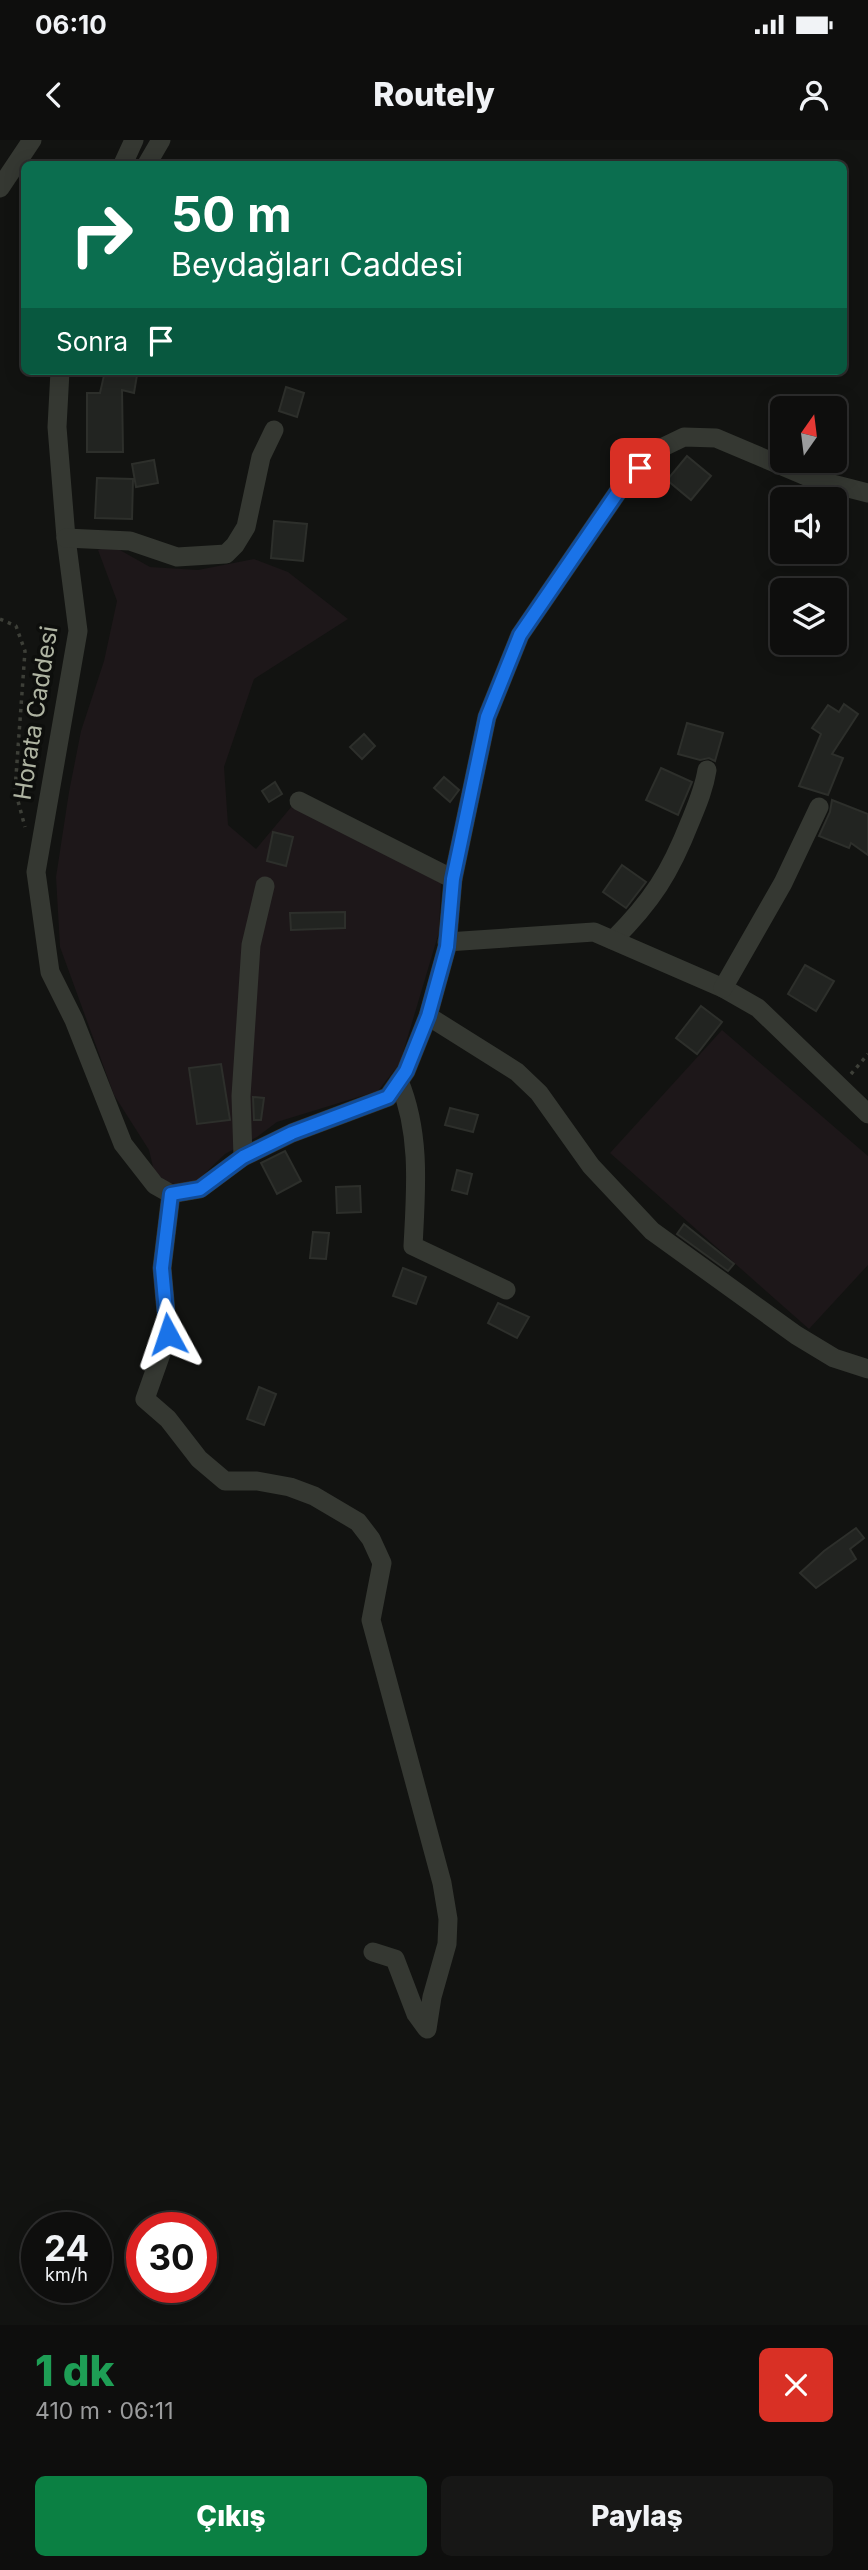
<!DOCTYPE html>
<html lang="tr">
<meta charset="utf-8">
<style>
body{margin:0;font-family:Inter,sans-serif;background:#171716;color:#f1f3f6;height:100vh;display:flex;flex-direction:column;font-size:26px;white-space:nowrap}
*{box-sizing:border-box;margin:0}
p{font-size:23px;color:#9b9c9d}
.icon{flex:none;width:38px;height:38px;fill:none;stroke:currentColor;stroke-width:2;stroke-linecap:round;stroke-linejoin:round}
.map{position:relative;height:2185px;overflow:hidden}
.drawer{display:flex;flex-direction:column;background:#0e0e0d;flex:1}
.drawer>*{flex:none}
.hud{position:absolute;left:21px;top:21px;width:826px;height:214px;border-radius:10px;box-shadow:0 4px 18px #0003,0 0 0 2px #2e2e2e;background:#0b6e4f;color:#fff;overflow:hidden}
.needle{width:46px;rotate:14deg}
.fabs{position:absolute;left:770px;top:256px;display:grid;gap:14px}
.fabs a{display:grid;place-items:center;width:77px;height:77px;border-radius:10px;background:#0e0e0d;box-shadow:0 4px 18px #0003,0 0 0 2px #2e2e2e;font-size:35px}
.speed{position:absolute;left:21px;top:2072px;display:flex;gap:14px;font-size:35px;font-weight:700;text-align:center}
.speed>*{display:grid;place-content:center;width:91px;height:91px;border-radius:50%;background:#0e0e0d;box-shadow:0 4px 18px #0003,0 0 0 2px #2e2e2e;line-height:1}
.speed small{font-size:18px;font-weight:400}
.speed .limit{border:10px solid #d22;background:#fff;color:#111}
.pin{position:absolute;display:grid;place-items:center;width:60px;height:60px;color:#fff;margin:-30px;border-radius:14px;box-shadow:0 4px 10px #0006}
.me{position:absolute;width:77px;margin:-38px;rotate:355deg;stroke-linejoin:round;filter:drop-shadow(0 0 5px #0008)}
.turn{display:flex;align-items:center;gap:24px;height:147px;padding:0 35px;font-size:32px}
.turn .icon{width:91px;height:91px;stroke-width:2.5}
.turn b{display:block;font-size:49px;line-height:60px}
.then{display:flex;align-items:center;height:66px;padding:0 35px;background:#0003;gap:14px;font-size:26px}
.round{display:grid;place-items:center;flex:none;width:74px;height:74px;border-radius:10px;background:#171716}
.summary{display:flex;align-items:center;justify-content:space-between;height:119px;padding:0 35px}
h1{font-size:42px;font-weight:800;line-height:52px;color:#1e9e55}
.action{display:flex;gap:14px;margin-top:auto;padding:14px 35px}
.action a{flex:1;height:80px;border-radius:10px;background:#0b8043;color:#fff;font-size:28px;font-weight:800;line-height:80px;text-align:center}
.action a+a{background:#171716;color:#f1f3f6}
.status{display:flex;justify-content:space-between;align-items:center;height:49px;padding:0 35px;background:#0e0e0d;direction:ltr}
.status svg{height:19px;fill:currentColor}
header{display:flex;justify-content:space-between;align-items:center;height:91px;padding:0 35px;background:#0e0e0d;font-size:32px;font-weight:800}
.map>svg:first-child{display:block}
.green{fill:#1d1719}
.building{fill:#222421;stroke:#2d2f2b;stroke-width:2}
.lines{fill:none;stroke-linecap:round;stroke-linejoin:round}
.path{stroke:#3d3f38;stroke-width:3.5;stroke-dasharray:3.5 5;stroke-linecap:butt}
.minor{stroke:#353832;stroke-width:19}
.route-casing{stroke:#114b97;stroke-width:18}
.route{stroke:#1a73e8;stroke-width:12}
.labels{text-anchor:middle;stroke-width:7;stroke-linejoin:round;paint-order:stroke}
.street-label{font-size:24px;fill:#afb4a2;stroke:#0d0e0c}
</style>
<div class="status"><b>06:10</b><svg viewBox="0 0 49 12"><path d="M0 12V9h3v3zM5 12V6h3v6zM10 12V3h3v9zM15 12V0h3v12zM26 1h20v11H26zM47 4h2v5h-2z"/></svg></div>
<header><svg class="icon" aria-label="back" viewBox="0 0 24 24"><path d="M15 5l-7 7 7 7"/></svg>Routely<svg class="icon" aria-label="person" viewBox="0 0 24 24"><circle cx="12" cy="8" r="4"/><path d="M4 21q1-7 8-7t8 7"/></svg></header>
<div class="map">
<svg width="868" height="2185" viewBox="0 0 868 2185">
<rect width="100%" height="100%" fill="#121311"/>
<g class="green">
<polygon points="111,405 150,427 198,430 254,419 288,432 348,479 254,539 224,627 228,685 256,709 292,666 441,743 439,792 400,923 378,951 277,982 257,997 225,1014 197,1041 179,1045 166,1042 154,1031 149,1010 114,955 60,807 56,737 69,652 81,591 104,521 117,461 98,410"/>
<polygon points="722,890 868,1016 868,1125 809,1189 610,1013"/>
</g>
<g class="building">
<polygon points="105,231 137,235 134,253 122,250 123,312 87,312 87,253 100,253"/>
<polygon points="286,247 304,253 297,277 279,271"/>
<polygon points="687,316 711,336 691,360 667,340"/>
<polygon points="154,320 158,343 136,347 132,324"/>
<polygon points="97,338 133,339 132,379 95,378"/>
<polygon points="274,381 307,384 303,421 271,418"/>
<polygon points="844,564 858,574 832,614 843,618 828,655 799,646 821,594 812,588 828,565 839,572"/>
<polygon points="687,583 723,593 715,621 709,618 700,620 678,614"/>
<polygon points="364,594 375,606 362,619 350,607"/>
<polygon points="661,628 692,642 678,675 646,660"/>
<polygon points="444,637 459,650 450,662 434,648"/>
<polygon points="275,642 282,654 269,662 262,651"/>
<polygon points="832,660 868,674 868,715 851,703 849,708 819,696 830,672"/>
<polygon points="273,692 293,697 286,726 267,721"/>
<polygon points="622,725 646,742 626,768 603,752"/>
<polygon points="345,772 345,788 291,790 290,773"/>
<polygon points="805,825 834,841 816,871 788,854"/>
<polygon points="701,866 722,882 697,914 676,898"/>
<polygon points="221,924 230,980 197,984 189,928"/>
<polygon points="253,957 264,958 261,980 254,980"/>
<polygon points="450,968 478,975 473,992 445,985"/>
<polygon points="285,1011 301,1041 277,1054 261,1023"/>
<polygon points="457,1030 472,1034 467,1054 452,1050"/>
<polygon points="360,1046 361,1072 337,1073 336,1047"/>
<polygon points="684,1084 734,1124 728,1131 677,1094"/>
<polygon points="313,1092 329,1093 326,1119 310,1118"/>
<polygon points="403,1128 426,1137 416,1164 393,1156"/>
<polygon points="498,1163 529,1177 517,1198 488,1183"/>
<polygon points="259,1247 276,1254 264,1285 247,1279"/>
<polygon points="856,1388 864,1398 850,1409 856,1419 816,1448 800,1433 824,1411"/>
</g>
<g class="lines">
<g class="path">
<polyline points="0,479 16,486 25,511 15,650 25,687"/>
<polyline points="851,934 868,914"/>
</g>
<g class="minor">
<polyline points="123,24 134,0"/>
<polyline points="147,24 161,0"/>
<polyline points="0,48 32,0"/>
<polyline points="60,231 57,287 66,398 78,491 36,732 50,832 74,880 123,1004 155,1045 171,1054"/>
<polyline points="66,398 130,401 177,417 226,414 235,405 246,387 261,317 274,290"/>
<polyline points="299,661 453,739"/>
<path d="M613,800C652,761 670,733 690,682C697,665 704,649 707,630"/>
<polyline points="447,802 594,792 723,848 758,868 868,974"/>
<polyline points="723,848 783,743 819,667"/>
<polyline points="428,876 517,932 539,953 591,1026 652,1091 796,1195 834,1218 868,1229"/>
<path d="M399,941C421,994 416,1050 413,1106L506,1150"/>
<polyline points="243,1017 241,956 251,805 265,746"/>
<polyline points="171,1054 200,1049 243,1017 292,993 388,957 406,931 428,876 447,807 453,739 487,577 520,495 622,346 657,310 684,297 716,298 813,339 868,353"/>
<polyline points="171,1054 162,1128 168,1194 145,1259 168,1279 199,1319 225,1341 257,1341 290,1347 314,1356 358,1382 371,1399 382,1423 371,1480 442,1743 448,1779 447,1804 432,1857 427,1889 416,1874 395,1819 373,1812"/>
</g>
</g>
<g class="lines">
<defs>
<polyline id="route" points="168,1194 162,1128 171,1054 200,1049 243,1017 292,993 388,957 406,931 428,876 447,807 453,739 487,577 520,495 622,346 640,328"/>
</defs>
<use href="#route" class="route-casing"/>
<use href="#route" class="route"/>
</g>
<g class="labels">
<g class="street-label">
<text transform="translate(36 573) rotate(-81)" y="8">Horata Caddesi</text>
</g>
</g>
</svg>
<div class="fabs">
<a><svg class="needle" viewBox="-14 -14 28 28"><path d="M0-13l5 13h-10z" fill="#e53935"/><path d="M0 13l5-13h-10z" fill="#9b9c9d"/></svg></a>
<a><svg class="icon" aria-label="sound" viewBox="0 0 24 24"><path d="M4 9h4l5-4v14l-5-4H4zM17 9q2 3 0 6"/></svg></a>
<a><svg class="icon" aria-label="layers" viewBox="0 0 24 24"><path d="M12 4l9 5-9 5-9-5zM3 14l9 5 9-5"/></svg></a>
</div>
<div class="speed"><div>24<small>km/h</small></div><div class="limit">30</div></div>
<div class="pin" style="left:640px;top:328px;background:#d93025"><svg class="icon" aria-label="arrive" viewBox="0 0 24 24"><path d="M6 21V4h12l-3 4 3 4H6"/></svg></div>
<svg class="me" style="left:168px;top:1194px" viewBox="-20 -20 40 40"><path d="M0-17L14 15 0 8-14 15z" fill="#1a73e8" stroke="#fff" stroke-width="4"/></svg>
<div class="hud">
<div class="turn"><svg class="icon" aria-label="right" viewBox="0 0 24 24"><path d="M7 20v-9h11M14 6l5 5-5 5"/></svg><div><b>50 m</b>Beydağları Caddesi</div></div>
<div class="then">Sonra<svg class="icon" aria-label="arrive" viewBox="0 0 24 24"><path d="M6 21V4h12l-3 4 3 4H6"/></svg></div>
</div>
</div>
<section class="drawer">
<div class="summary"><div><h1>1 dk</h1><p>410 m · 06:11</p></div><a class="round" style="background:#d93025;color:#fff"><svg class="icon" aria-label="close" viewBox="0 0 24 24"><path d="M6 6l12 12M18 6L6 18"/></svg></a></div>
<div class="action"><a>Çıkış</a><a>Paylaş</a></div>
</section>
